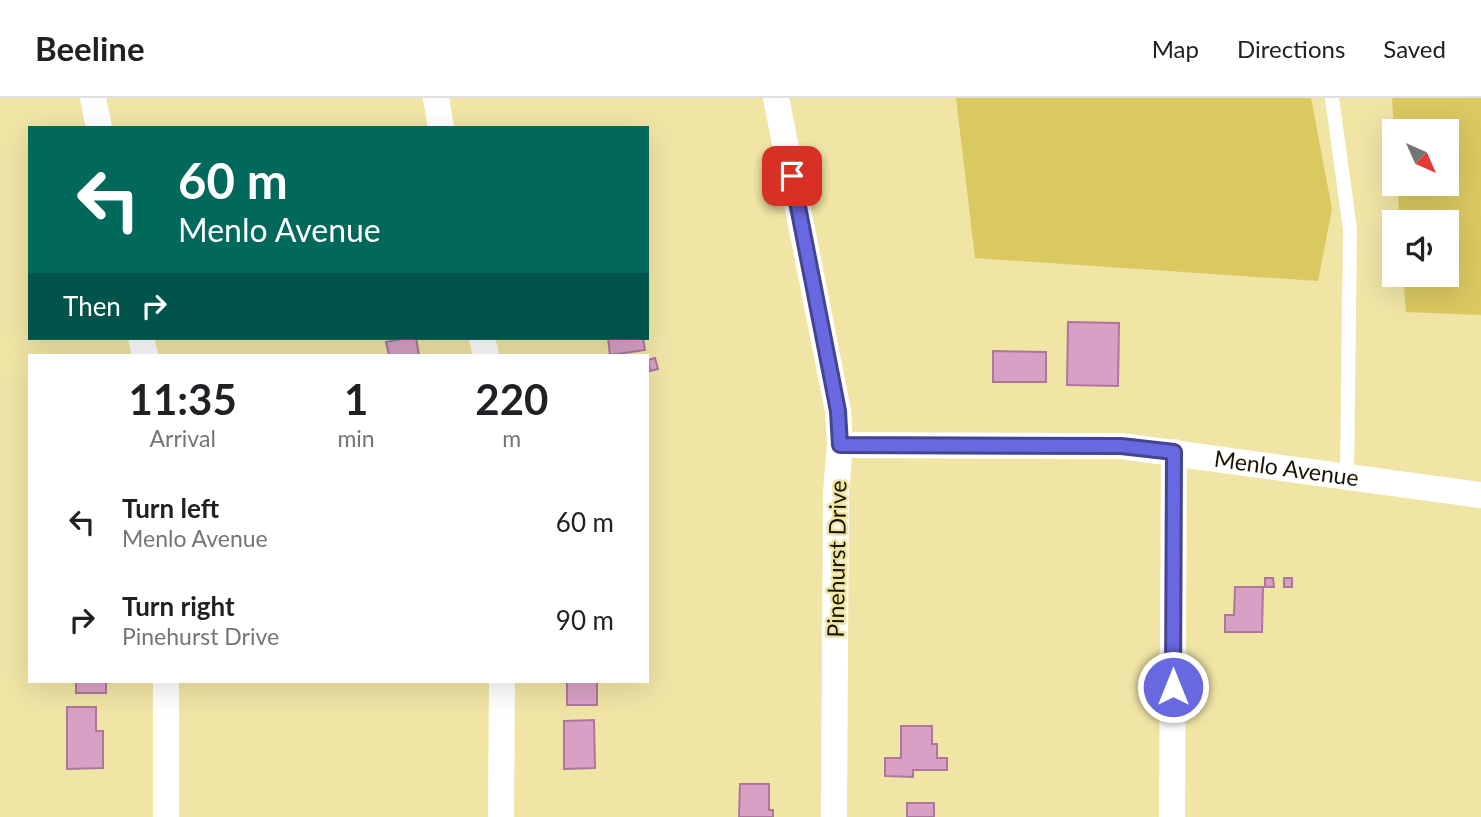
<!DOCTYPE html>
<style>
body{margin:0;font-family:Lato,sans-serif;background:#f6f6f6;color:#202124;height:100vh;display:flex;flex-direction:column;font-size:26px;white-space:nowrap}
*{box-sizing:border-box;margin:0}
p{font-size:23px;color:#757577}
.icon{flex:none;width:38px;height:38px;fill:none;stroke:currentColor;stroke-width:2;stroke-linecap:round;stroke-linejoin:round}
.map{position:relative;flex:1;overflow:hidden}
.panel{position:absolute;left:28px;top:256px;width:621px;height:329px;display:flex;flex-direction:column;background:#fff;border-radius:0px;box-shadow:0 7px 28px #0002}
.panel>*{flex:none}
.guide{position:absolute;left:28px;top:28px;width:621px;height:214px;border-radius:0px;box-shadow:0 7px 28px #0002;background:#00695c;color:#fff;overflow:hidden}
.needle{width:46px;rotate:135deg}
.buttons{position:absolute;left:1382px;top:21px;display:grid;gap:14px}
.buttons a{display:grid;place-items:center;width:77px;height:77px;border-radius:0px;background:#fff;box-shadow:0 7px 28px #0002;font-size:35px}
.pin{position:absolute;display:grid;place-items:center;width:60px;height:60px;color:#fff;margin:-30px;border-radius:14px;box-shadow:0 4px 10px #0006}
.me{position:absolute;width:77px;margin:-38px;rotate:0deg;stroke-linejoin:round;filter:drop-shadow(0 0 5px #0008)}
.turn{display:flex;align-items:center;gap:24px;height:147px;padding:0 35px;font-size:32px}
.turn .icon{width:91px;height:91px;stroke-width:2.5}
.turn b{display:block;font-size:49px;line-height:60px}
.then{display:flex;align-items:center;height:66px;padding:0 35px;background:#0003;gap:14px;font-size:26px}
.eta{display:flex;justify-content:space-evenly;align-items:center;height:119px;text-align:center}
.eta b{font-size:42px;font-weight:700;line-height:49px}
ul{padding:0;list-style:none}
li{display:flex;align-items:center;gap:21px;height:98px;padding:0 35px}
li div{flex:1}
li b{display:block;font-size:26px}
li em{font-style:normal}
header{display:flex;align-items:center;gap:42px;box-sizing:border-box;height:98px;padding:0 35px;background:#fff;border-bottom:2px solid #e0e0e0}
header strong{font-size:33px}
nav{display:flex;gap:38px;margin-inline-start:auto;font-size:24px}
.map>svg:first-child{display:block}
.green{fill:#dac860}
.building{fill:#d8a0c5;stroke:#ac779b;stroke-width:2}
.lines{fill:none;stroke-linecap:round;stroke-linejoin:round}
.service{stroke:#fff;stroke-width:14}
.minor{stroke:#fff;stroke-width:26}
.route-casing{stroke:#444492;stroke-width:18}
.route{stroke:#6868e1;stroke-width:12}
.labels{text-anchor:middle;stroke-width:5;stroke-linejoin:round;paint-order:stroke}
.street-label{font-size:23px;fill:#191500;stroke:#f0e5a5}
</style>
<header>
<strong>Beeline</strong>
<nav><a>Map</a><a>Directions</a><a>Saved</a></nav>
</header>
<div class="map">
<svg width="1481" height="719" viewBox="0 0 1481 719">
<rect width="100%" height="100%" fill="#f0e5a5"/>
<g class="green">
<polygon points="956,0 1311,0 1332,111 1318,183 975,160"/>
<polygon points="1392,0 1481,0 1481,217 1406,214 1403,177 1447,177 1447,124 1400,124 1397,86 1447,86 1447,33 1395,33 1395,44"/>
</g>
<g class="building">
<polygon points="1068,224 1119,225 1118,288 1067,287"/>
<polygon points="408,240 416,240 419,257 389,257 386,244"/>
<polygon points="608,240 643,240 645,252 610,257"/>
<polygon points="993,253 1046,254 1046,284 993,284"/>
<polygon points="655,260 658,271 650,273 648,262"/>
<polygon points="1265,480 1273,480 1274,489 1265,489"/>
<rect x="1284" y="480" width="8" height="9"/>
<polygon points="1235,489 1263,489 1262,534 1225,534 1225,517 1234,517"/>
<rect x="76" y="583" width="30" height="12"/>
<rect x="567" y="583" width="30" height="24"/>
<polygon points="67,609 96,609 96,633 103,633 103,670 67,671"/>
<polygon points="594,622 595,670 564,671 564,623"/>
<polygon points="901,628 932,628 932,646 937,646 937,660 947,660 947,672 913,672 913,679 885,678 885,660 901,660"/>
<polygon points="740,686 769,686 769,712 773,712 773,719 739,719"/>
<rect x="907" y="705" width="27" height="14"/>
</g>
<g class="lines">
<polyline class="service" points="1332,0 1350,131 1347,379"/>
<g class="minor">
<polyline points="93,0 99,30"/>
<polyline points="436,0 441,30"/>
<polyline points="776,0 838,313 840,347 836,393 834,719"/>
<polyline points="141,240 145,257"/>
<polyline points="482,240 486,257"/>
<path id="s1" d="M840,347L1121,348L1481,397"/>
<polyline points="166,719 166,583"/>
<polyline points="501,719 502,583"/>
<polyline points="1172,719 1174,354"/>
</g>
</g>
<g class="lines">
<defs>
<polyline id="route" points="792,78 838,313 840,347 1121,348 1174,354 1173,589"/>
</defs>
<use href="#route" class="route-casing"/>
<use href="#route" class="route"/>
</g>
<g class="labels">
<g class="street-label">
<text dy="8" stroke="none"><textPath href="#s1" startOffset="448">Menlo Avenue</textPath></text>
<text transform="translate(837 461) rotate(-89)" y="8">Pinehurst Drive</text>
</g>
</g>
</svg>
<div class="buttons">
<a><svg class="needle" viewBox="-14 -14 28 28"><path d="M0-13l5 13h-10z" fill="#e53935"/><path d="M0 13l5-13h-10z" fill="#757577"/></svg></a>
<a><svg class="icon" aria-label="sound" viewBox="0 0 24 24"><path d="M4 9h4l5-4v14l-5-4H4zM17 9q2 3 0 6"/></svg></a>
</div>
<div class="pin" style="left:792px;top:78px;background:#d93025"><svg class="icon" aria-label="arrive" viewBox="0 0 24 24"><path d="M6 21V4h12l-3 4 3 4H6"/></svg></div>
<svg class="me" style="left:1173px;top:589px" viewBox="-20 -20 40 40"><circle r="17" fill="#6868e1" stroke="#fff" stroke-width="3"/><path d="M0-11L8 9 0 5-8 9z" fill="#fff"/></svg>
<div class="guide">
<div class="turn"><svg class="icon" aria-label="left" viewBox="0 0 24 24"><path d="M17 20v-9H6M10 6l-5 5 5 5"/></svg><div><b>60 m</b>Menlo Avenue</div></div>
<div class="then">Then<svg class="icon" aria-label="right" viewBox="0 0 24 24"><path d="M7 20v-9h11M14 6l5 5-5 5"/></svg></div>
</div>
<section class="panel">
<div class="eta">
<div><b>11:35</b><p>Arrival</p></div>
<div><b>1</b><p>min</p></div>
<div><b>220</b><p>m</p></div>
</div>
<ul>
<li><svg class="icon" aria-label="left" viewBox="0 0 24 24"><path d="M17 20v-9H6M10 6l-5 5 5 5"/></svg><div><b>Turn left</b><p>Menlo Avenue</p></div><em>60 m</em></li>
<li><svg class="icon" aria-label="right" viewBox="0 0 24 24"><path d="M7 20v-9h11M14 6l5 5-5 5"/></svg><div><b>Turn right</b><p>Pinehurst Drive</p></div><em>90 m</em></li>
</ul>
</section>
</div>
